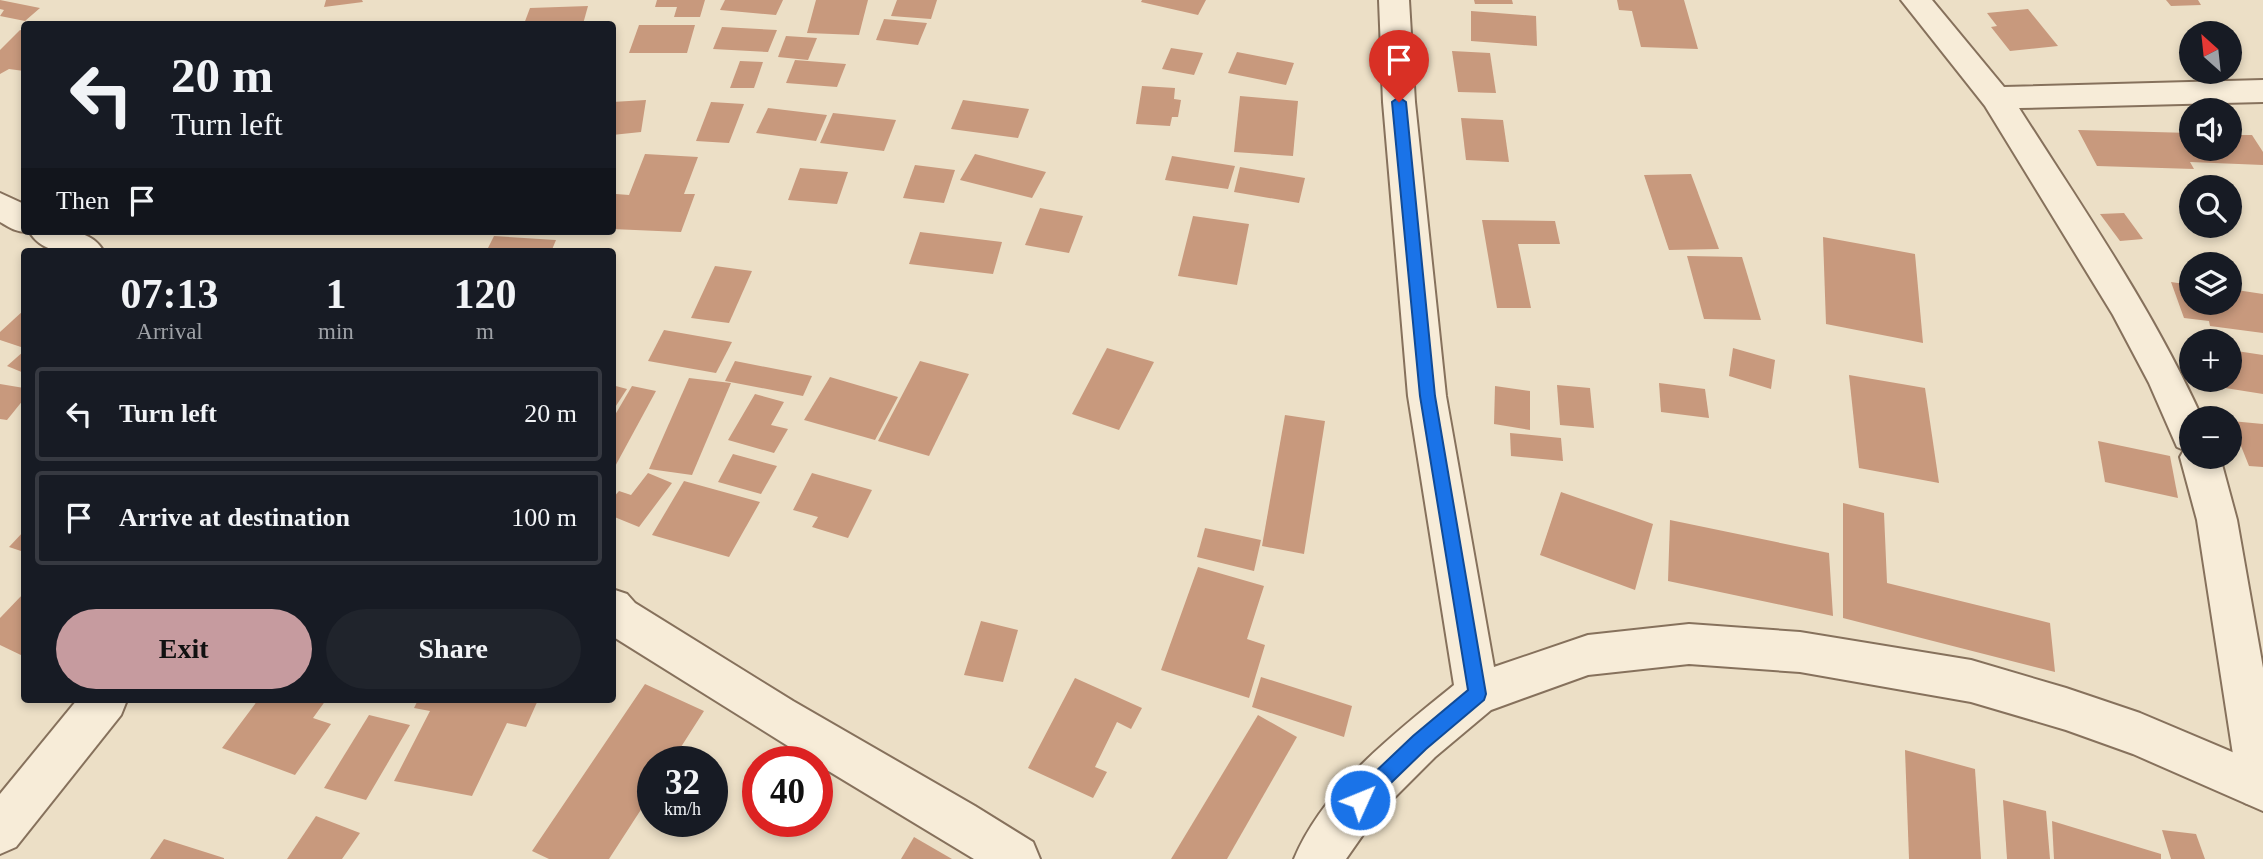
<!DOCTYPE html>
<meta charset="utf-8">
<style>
body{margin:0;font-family:"Times New Roman",serif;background:#20242c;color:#f1f3f6;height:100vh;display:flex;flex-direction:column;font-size:26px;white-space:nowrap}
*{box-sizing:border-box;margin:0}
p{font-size:23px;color:#9ea1a6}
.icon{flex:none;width:38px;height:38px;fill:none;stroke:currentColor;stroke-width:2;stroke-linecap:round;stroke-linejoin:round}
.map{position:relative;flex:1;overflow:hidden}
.details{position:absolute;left:21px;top:248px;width:595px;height:455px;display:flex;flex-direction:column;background:#171b24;border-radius:7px;box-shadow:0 4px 10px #0003}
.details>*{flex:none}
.guide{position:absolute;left:21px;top:21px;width:595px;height:214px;border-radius:7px;box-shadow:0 4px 10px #0003;background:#171b24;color:#f1f3f6;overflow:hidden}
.needle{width:46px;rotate:333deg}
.tools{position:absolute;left:2179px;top:21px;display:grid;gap:14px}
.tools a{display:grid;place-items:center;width:63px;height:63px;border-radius:50%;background:#171b24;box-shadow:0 4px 10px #0003;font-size:35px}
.speed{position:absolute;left:637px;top:746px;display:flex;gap:14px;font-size:35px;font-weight:700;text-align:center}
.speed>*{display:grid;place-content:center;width:91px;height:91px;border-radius:50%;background:#171b24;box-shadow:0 4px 10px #0003;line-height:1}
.speed small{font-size:18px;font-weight:400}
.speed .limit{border:10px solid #d22;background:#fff;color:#111}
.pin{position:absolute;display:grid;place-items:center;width:60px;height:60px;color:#fff;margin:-72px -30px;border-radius:50% 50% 50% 0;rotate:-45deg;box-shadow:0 0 7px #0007}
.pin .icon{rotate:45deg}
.me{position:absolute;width:77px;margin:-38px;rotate:46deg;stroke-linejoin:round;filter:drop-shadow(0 0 5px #0008)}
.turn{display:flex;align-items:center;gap:24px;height:147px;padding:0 35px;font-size:32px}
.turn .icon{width:91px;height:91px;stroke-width:2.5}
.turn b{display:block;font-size:49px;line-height:60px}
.then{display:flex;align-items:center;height:66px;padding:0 35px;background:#0003;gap:14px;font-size:26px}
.eta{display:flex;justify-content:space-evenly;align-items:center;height:119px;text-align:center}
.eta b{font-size:42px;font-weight:700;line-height:49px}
.action{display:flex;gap:14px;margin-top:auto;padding:14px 35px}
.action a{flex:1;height:80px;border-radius:42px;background:#c69b9f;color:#111;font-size:28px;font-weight:700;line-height:80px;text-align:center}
.action a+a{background:#20242c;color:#f1f3f6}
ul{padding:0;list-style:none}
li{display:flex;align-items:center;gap:21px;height:94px;margin:0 14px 10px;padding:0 21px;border:4px solid #363941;border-radius:7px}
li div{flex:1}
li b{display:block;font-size:26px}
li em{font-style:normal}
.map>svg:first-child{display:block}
.building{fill:#c8997d}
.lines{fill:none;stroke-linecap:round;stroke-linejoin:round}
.minor-casing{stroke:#86715c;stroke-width:4}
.tertiary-casing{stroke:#86715c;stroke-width:4}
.minor{fill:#f7ecd8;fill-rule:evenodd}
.tertiary{fill:#f7ecd8;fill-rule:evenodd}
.route{fill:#1a73e8;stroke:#114b97;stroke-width:2}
</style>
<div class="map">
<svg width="2263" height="859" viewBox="0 0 2263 859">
<rect width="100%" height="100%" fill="#ecdfc6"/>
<g class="building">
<polygon points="0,0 40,8 25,21 0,16 4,10 0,9"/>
<polygon points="326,0 362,0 363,2 324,7"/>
<polygon points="657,0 705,0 700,17 674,17 677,7 655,7"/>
<polygon points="725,0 783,0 776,15 720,10"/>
<polygon points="816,0 868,0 859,35 807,33"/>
<polygon points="897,0 937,0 931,19 891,16"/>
<polygon points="1142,0 1206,0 1198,15 1141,2"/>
<polygon points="1474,0 1512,0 1513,4 1475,4"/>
<polygon points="1617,0 1684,0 1698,49 1641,47 1632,11 1619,10"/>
<polygon points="2166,0 2198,0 2201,5 2171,6"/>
<polygon points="588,6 583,24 524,24 530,8"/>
<polygon points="2028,9 2058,46 2010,51 1991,27 1997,26 1987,13"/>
<polygon points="1471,11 1536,16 1537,46 1471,41"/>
<polygon points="884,19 927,23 918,45 876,40"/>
<polygon points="639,25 695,25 687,53 629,53"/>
<polygon points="722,27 777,30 768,52 713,49"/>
<polygon points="20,30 24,31 24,71 9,69 0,74 0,50"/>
<polygon points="786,36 817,38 808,60 778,57"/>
<polygon points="1171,48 1203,53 1194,75 1162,69"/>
<polygon points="1452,51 1490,53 1496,93 1458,92"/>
<polygon points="1237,52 1294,63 1286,85 1228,73"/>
<polygon points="795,60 846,64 837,87 786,83"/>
<polygon points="740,61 763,62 754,88 730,88"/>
<polygon points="1142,86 1175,88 1174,99 1181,100 1178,117 1172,117 1170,126 1136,124"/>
<polygon points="1240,96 1298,101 1293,156 1234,152"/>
<polygon points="646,100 641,132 612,135 612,102"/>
<polygon points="963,100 1029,109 1018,138 951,129"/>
<polygon points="711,102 744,104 729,143 696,141"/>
<polygon points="768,108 827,115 816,141 756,133"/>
<polygon points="833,113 896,120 884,151 820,143"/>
<polygon points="1461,118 1503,120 1509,162 1466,160"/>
<polygon points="2078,130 2191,133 2191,149 2230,149 2230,135 2252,135 2263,152 2263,165 2190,162 2194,169 2097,166"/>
<polygon points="645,154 698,157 684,194 695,194 681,232 612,229 612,201 616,194 629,195"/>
<polygon points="975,154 1046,172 1032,198 960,180"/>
<polygon points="1172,156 1235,166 1228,189 1165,180"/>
<polygon points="915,165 955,170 944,203 903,198"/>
<polygon points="1240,167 1305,178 1299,203 1234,192"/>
<polygon points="800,168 848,172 837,204 788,200"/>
<polygon points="1691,174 1719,249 1669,250 1644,175"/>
<polygon points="1040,208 1083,216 1069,253 1025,245"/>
<polygon points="2124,213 2143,239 2120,241 2100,214"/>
<polygon points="1193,216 1249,224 1237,285 1178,276"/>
<polygon points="1482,220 1555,221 1560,244 1518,244 1531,308 1497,308"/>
<polygon points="920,232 1002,242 993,274 909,264"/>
<polygon points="494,236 556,240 551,252 486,252"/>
<polygon points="1823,237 1915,254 1923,343 1826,324"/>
<polygon points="1687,256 1742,257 1761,320 1704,319"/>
<polygon points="715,266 752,271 729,323 691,318"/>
<polygon points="2171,282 2191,285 2191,303 2230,303 2230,289 2263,294 2263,333 2210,326 2209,321 2184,318"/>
<polygon points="24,310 24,348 0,340 0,332"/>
<polygon points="664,330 732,342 716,373 648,361"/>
<polygon points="1107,348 1154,362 1119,430 1072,414"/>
<polygon points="1733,348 1775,360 1771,389 1729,376"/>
<polygon points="2230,350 2263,355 2263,394 2219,387 2217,380 2230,380"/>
<polygon points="24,351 24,373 7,366"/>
<polygon points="735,361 812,376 803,396 725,381"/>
<polygon points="920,361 969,374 929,456 878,441"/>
<polygon points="1849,375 1925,388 1939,483 1859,468"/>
<polygon points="830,377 898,397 875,440 804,420"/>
<polygon points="689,378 731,383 692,475 649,469"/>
<polygon points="1659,383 1705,389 1709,418 1661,412"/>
<polygon points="0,384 24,388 24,399 7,420 0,419"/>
<polygon points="612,385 627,389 612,412"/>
<polygon points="1557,385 1590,388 1594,428 1560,425"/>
<polygon points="632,386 656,391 612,472 612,420"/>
<polygon points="1495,386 1530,391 1530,430 1494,424"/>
<polygon points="755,394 784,402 771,425 788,429 774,453 728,440"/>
<polygon points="1285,415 1325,421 1304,554 1262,546"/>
<polygon points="2231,421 2263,424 2263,467 2249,466"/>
<polygon points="1510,433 1561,438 1563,461 1511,456"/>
<polygon points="2098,441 2170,456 2178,498 2105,482"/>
<polygon points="733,454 777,466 761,494 718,482"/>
<polygon points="648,473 672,483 639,527 612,516 612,499 619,491 631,495"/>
<polygon points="812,473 872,490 848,538 812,527 818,517 793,510"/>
<polygon points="684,481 760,502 729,557 652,535"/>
<polygon points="1561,492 1653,524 1635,590 1540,555"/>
<polygon points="1843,503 1884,513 1887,583 2050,623 2055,672 1843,618"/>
<polygon points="1670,520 1829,553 1833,616 1668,581"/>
<polygon points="1205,528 1261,540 1254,571 1197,557"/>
<polygon points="24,531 24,552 9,547"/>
<polygon points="1198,567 1264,586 1247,639 1265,645 1249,698 1161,670"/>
<polygon points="24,593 24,654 23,656 0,645 0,618"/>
<polygon points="981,621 1018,630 1003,682 964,675"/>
<polygon points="1261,677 1352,706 1344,737 1252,707"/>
<polygon points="1075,678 1142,708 1131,729 1117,722 1095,767 1107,772 1093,798 1028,768"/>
<polygon points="645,684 704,711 672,761 653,761 653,791 609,859 549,859 532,851"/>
<polygon points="258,700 326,700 313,718 331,724 295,775 222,748"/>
<polygon points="418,700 538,700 526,727 507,723 472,796 394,781 430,711 414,708"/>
<polygon points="369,715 410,725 366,800 324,788"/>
<polygon points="1258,715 1297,737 1227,859 1171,859"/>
<polygon points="1905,750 1975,769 1981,859 1909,859"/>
<polygon points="2003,800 2046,811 2050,859 2007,859"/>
<polygon points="316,816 360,833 342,859 287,859"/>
<polygon points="2052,821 2161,854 2161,859 2054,859"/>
<polygon points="2162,830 2196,834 2205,859 2171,859"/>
<polygon points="914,837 952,859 901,859"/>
<polygon points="164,839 224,858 224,859 150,859"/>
</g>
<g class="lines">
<defs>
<g id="minor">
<path d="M1901,0H1932L2004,87L2263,80V102L2019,108C2084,210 2152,308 2202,418H2191V457H2220L2237,520L2263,668V809L2245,803L2238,787L2197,520L2180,457L2184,450L2177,447L2149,383L2113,315L1985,106Z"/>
<path d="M0,193L24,204V231C52,231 89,224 104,252C78,252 44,258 29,231C19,234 9,227 0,222Z"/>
<polygon points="612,589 627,594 635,603 793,701 975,806 1033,842 1040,859 974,859 817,764 817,761 812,761 612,636"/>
<polygon points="77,700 127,700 121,715 16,847 0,854 0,794"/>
</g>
<path id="tertiary" d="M1379,0H1409L1415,102L1446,396L1494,667L1588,635L1689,624L1800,632L1971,660L2066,688L2140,713L2263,765V811L2133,754L2066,730L1971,702L1800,672L1689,664L1588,675L1491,710L1435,757L1376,816L1346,859H1294C1324,787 1395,733 1454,685L1408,396L1383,102Z"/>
</defs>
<use href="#minor" class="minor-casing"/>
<use href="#tertiary" class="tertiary-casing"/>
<use href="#minor" class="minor"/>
<use href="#tertiary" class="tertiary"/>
</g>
<polygon class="route" points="1399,97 1406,102 1435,396 1486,694 1484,700 1426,749 1366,807 1360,809 1353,807 1350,800 1353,793 1413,736 1468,690 1420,396 1392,102"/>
</svg>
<div class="tools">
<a><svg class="needle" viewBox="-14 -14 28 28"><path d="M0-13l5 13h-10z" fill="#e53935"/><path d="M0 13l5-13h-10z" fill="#9ea1a6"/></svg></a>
<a><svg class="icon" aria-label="sound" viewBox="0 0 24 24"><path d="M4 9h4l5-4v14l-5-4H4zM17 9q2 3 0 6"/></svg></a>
<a><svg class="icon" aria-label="search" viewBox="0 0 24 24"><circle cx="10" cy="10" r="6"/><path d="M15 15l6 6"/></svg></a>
<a><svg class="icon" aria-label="layers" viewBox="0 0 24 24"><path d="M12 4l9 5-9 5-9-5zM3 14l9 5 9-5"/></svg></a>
<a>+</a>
<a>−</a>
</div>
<div class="speed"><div>32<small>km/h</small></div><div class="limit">40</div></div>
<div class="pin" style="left:1399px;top:102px;background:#d93025"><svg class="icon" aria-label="arrive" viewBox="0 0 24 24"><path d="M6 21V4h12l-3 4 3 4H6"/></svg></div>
<svg class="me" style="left:1360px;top:800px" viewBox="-20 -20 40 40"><circle r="17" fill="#1a73e8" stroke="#fff" stroke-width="3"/><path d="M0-11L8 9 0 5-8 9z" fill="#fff"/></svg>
<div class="guide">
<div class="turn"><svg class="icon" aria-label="left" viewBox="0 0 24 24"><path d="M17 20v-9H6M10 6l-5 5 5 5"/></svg><div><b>20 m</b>Turn left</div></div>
<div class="then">Then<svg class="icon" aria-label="arrive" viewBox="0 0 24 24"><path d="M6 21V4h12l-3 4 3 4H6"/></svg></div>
</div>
<section class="details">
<div class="eta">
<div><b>07:13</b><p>Arrival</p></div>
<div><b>1</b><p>min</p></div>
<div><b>120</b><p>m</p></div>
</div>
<ul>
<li><svg class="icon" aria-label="left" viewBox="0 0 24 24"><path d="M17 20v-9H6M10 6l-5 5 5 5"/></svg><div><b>Turn left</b></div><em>20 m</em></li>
<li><svg class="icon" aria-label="arrive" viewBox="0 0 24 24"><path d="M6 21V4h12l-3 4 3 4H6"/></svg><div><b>Arrive at destination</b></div><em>100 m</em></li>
</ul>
<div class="action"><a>Exit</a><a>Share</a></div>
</section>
</div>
